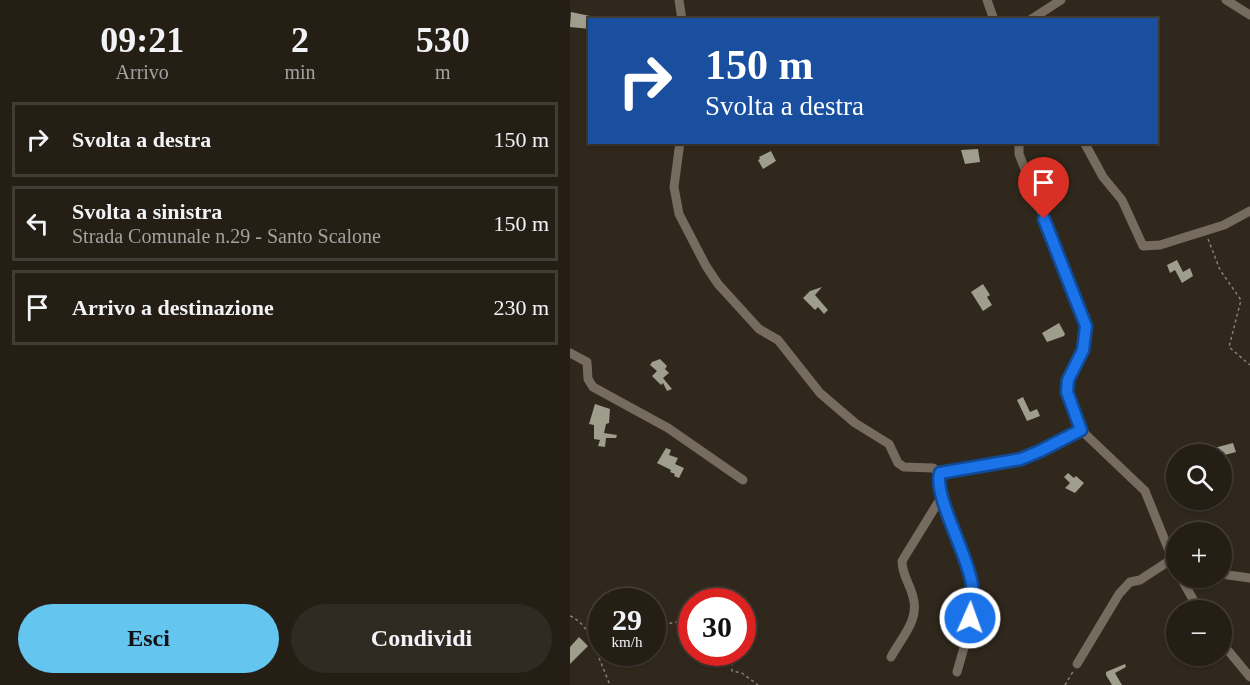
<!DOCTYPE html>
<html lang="it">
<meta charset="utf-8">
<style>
body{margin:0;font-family:"Times New Roman",serif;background:#302b22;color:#f1f3f6;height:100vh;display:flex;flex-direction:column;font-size:22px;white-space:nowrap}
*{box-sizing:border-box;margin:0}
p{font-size:20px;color:#a3a2a0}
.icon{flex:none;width:33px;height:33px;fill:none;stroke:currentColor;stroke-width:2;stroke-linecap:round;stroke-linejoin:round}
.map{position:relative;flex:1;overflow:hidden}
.sheet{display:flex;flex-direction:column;background:#241e15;width:570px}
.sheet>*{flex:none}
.guide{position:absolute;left:18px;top:18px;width:570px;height:126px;border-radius:0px;box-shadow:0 2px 4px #0004,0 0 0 2px #413c34;background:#1a4fa0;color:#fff;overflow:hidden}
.buttons{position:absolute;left:596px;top:444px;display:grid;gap:12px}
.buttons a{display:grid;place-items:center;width:66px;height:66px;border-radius:50%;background:#241e15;box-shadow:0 2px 4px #0004,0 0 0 2px #413c34;font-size:30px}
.speed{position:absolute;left:18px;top:588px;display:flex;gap:12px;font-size:30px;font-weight:700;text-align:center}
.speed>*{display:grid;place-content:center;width:78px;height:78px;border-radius:50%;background:#241e15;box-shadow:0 2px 4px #0004,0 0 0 2px #413c34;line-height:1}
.speed small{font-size:15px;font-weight:400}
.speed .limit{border:9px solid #d22;background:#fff;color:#111}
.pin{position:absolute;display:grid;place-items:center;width:51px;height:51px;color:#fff;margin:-62px -26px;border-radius:50% 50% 50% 0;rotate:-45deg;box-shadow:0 0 6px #0007}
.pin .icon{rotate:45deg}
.me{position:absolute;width:66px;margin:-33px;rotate:2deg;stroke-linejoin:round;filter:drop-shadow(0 0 4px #0008)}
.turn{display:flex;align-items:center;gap:21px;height:126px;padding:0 18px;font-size:27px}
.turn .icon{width:78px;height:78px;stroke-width:2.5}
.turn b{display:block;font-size:42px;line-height:51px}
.eta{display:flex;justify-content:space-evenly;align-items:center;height:102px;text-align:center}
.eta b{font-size:36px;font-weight:700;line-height:42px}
.button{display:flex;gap:12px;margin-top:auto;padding:12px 18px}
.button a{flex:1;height:69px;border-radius:36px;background:#64c5ee;color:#111;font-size:24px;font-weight:700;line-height:69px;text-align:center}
.button a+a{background:#302b22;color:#f1f3f6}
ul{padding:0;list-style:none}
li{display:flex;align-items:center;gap:18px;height:75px;margin:0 12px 9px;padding:0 6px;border:3px solid #413c34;border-radius:0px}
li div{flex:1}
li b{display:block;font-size:22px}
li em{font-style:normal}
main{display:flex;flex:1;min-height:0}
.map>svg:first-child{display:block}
.building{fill:#9f9e8d}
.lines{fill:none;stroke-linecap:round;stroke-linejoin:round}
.path{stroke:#867f74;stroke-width:1.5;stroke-dasharray:3 3;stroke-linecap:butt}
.minor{stroke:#756b5e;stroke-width:9}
.route-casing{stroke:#114b97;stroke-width:15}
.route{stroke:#1a73e8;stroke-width:10}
</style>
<main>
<section class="sheet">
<div class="eta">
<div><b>09:21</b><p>Arrivo</p></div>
<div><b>2</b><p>min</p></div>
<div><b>530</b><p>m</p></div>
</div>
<ul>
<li><svg class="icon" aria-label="right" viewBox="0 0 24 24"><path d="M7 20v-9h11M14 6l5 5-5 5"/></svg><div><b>Svolta a destra</b></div><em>150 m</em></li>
<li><svg class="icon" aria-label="left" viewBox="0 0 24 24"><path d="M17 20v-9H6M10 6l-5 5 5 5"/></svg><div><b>Svolta a sinistra</b><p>Strada Comunale n.29 - Santo Scalone</p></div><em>150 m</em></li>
<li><svg class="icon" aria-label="arrive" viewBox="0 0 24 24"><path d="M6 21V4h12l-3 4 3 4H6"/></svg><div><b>Arrivo a destinazione</b></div><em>230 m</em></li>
</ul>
<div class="button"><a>Esci</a><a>Condividi</a></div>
</section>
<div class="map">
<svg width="680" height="685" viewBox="0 0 680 685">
<rect width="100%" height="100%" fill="#30281c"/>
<g class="building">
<polygon points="1,12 20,16 20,29 0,27"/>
<polygon points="408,149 410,162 395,164 391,150"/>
<polygon points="201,151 206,161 193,169 188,160 190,159 189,157"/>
<polygon points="607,260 613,272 620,268 623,276 612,283 605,270 600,273 597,265"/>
<polygon points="413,284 420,295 417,297 422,305 413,311 401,292"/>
<polygon points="252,287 245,295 258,310 254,314 248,307 245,310 233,298 240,291"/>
<polygon points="489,323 495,334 494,336 477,342 472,333"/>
<polygon points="90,359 97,366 95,369 99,373 93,378 102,389 97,391 93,383 91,385 82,376 87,371 80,365 82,362"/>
<polygon points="453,397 460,412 467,409 470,416 457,421 447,400"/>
<polygon points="25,404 40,409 39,423 36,424 34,433 47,435 46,438 36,438 35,447 28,446 30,440 24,439 24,425 19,424"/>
<polygon points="663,443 666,452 651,456 651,454 646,454 644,448"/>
<polygon points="96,448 101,450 99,455 108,458 105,464 114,468 109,478 104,476 105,474 100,472 101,470 87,463"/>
<polygon points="498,473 504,478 506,476 514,483 505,493 495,488 500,483 494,477"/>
<polygon points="9,637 18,646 0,664 0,647"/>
<polygon points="555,664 556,667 545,673 552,685 542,685 536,675 536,672"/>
</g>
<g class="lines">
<g class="path">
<polyline points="638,239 650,270 671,300 659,347 680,365"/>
<path d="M0,616C13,621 20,636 28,646L27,653L40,685"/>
<polyline points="82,628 105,622 122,628"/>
<polyline points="168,652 162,665 162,671 172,673 188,685"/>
<polyline points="495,685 504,670"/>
</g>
<g class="minor">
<polyline points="109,0 112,20"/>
<polyline points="417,0 424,20"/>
<polyline points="656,0 680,15"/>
<polyline points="460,20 491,0"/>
<polyline points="110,142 104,187 109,214 136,266 148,284 189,329 208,340 250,393 285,423 319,444 328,463 334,467 363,468 370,473 451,459 511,430"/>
<polyline points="449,142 449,154 516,326 513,350 498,379 497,392 511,430 575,491 606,568"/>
<polyline points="514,142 533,177 552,200 573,246 590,245 654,225 680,211"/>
<polyline points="0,353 17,362 18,379 23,387 98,428 173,480"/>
<path d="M370,473C363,495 398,557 401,585C405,614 395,644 387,672"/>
<polyline points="651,574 680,578"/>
<polyline points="611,578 629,610"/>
<polyline points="614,583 636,578"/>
<polyline points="651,642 680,677"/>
<path d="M321,657C331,638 350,620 343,597C340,584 332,575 332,561L372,496"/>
<polyline points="507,664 549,594 560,582 570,580 602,559"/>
</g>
</g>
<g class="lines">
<defs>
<path id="route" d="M400,618C401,607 403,596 402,585C399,557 363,495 370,473L451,459L470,451L511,430L497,392L498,380L513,350L516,326L474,219"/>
</defs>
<use href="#route" class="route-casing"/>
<use href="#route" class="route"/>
</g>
</svg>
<div class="buttons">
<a><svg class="icon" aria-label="search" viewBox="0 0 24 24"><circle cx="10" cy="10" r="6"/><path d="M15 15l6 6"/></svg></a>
<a>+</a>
<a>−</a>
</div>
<div class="speed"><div>29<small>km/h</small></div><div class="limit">30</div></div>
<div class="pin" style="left:474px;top:219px;background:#d93025"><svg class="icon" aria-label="arrive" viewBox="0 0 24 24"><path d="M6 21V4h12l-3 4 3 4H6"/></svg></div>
<svg class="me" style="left:400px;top:618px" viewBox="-20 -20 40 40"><circle r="17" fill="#1a73e8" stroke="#fff" stroke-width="3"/><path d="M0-11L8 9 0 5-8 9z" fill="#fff"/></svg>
<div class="guide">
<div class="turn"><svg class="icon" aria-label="right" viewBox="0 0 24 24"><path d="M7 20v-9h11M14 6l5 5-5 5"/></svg><div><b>150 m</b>Svolta a destra</div></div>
</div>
</div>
</main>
